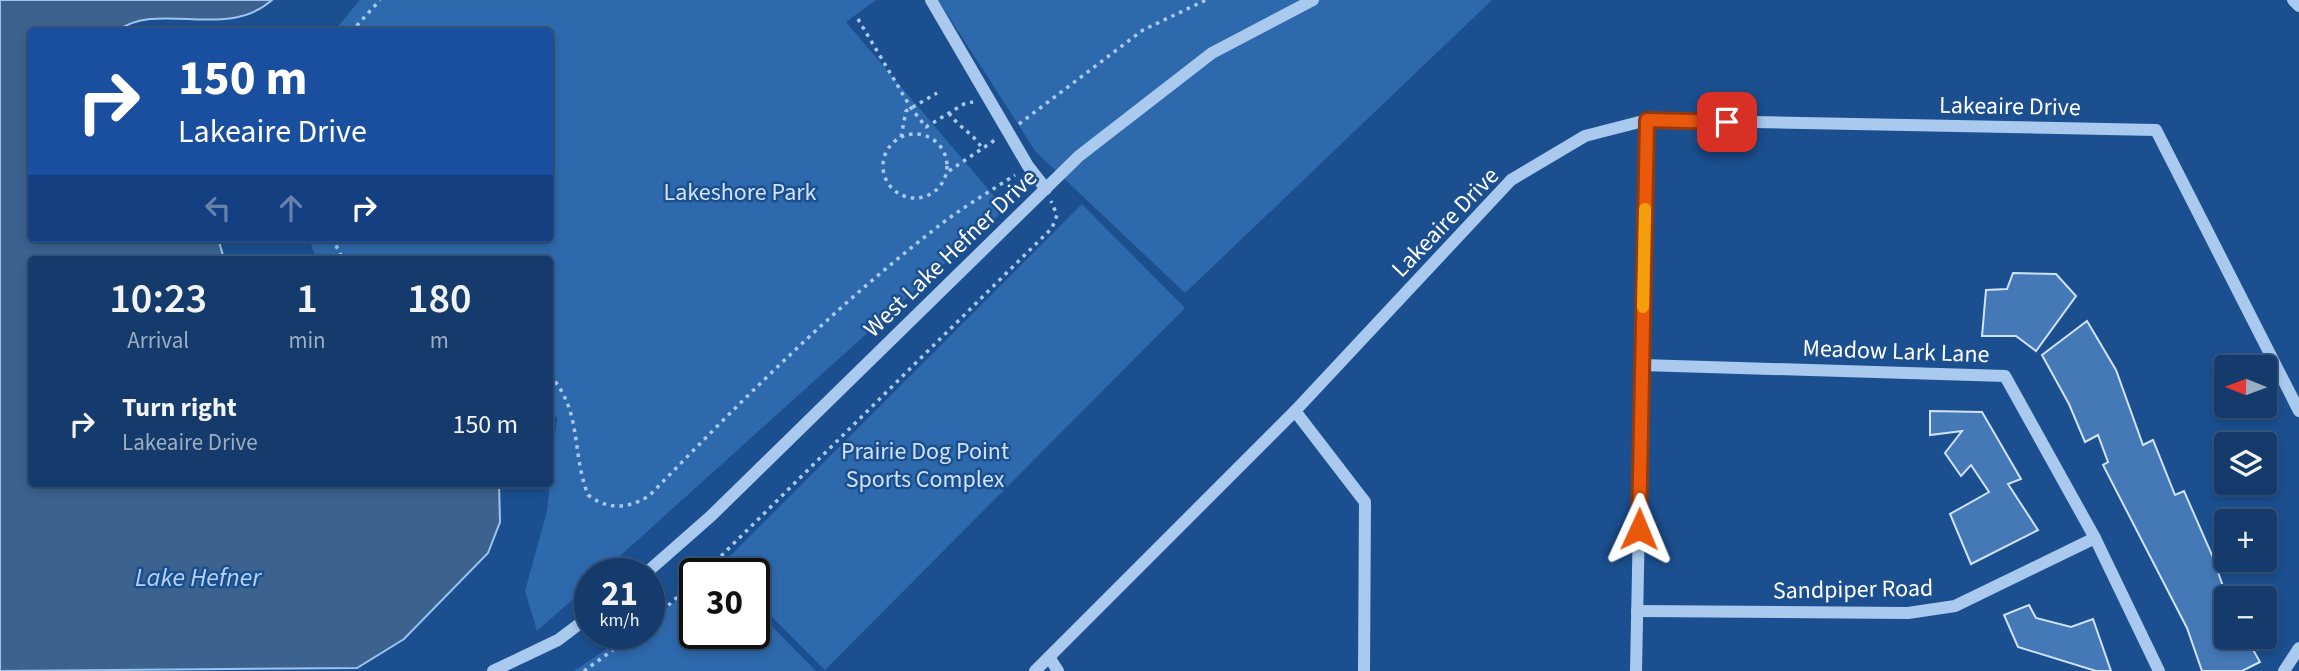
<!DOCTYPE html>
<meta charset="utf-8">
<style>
body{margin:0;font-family:"Source Sans 3",sans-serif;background:#1d4271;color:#f1f3f6;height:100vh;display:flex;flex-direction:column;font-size:26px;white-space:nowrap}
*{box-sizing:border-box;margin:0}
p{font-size:23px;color:#9dadc1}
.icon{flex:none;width:38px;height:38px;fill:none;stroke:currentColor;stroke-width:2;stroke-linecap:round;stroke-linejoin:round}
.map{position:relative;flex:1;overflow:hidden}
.drawer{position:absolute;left:28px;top:256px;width:525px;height:231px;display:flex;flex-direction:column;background:#143b6b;border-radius:7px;box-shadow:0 4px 10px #0003,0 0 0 2px #33557e}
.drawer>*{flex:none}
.top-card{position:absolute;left:28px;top:28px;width:525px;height:214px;border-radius:7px;box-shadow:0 4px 10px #0003,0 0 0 2px #33557e;background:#1a4fa0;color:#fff;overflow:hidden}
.needle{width:46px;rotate:271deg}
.tools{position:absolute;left:2214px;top:355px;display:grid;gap:14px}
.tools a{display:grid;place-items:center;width:63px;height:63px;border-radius:7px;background:#143b6b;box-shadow:0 4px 10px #0003,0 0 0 2px #33557e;font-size:35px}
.speed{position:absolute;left:574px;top:558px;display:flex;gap:14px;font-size:35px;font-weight:700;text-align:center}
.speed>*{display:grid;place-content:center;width:91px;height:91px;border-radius:50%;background:#143b6b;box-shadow:0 4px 10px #0003,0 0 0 2px #33557e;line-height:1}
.speed small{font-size:18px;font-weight:400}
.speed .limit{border:4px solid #111;border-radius:10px;background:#fff;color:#111}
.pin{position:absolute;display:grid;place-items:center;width:60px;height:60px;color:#fff;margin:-30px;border-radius:14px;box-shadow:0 4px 10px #0006}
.me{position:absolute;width:77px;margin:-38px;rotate:1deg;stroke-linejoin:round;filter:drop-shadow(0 0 5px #0008)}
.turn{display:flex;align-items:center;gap:24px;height:147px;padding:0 35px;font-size:32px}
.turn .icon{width:91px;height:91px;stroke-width:2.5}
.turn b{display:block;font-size:49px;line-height:60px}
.lanes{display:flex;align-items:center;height:66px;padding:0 35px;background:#0003;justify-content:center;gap:35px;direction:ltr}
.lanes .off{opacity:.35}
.eta{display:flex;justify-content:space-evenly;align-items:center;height:119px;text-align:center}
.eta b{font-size:42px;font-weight:600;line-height:49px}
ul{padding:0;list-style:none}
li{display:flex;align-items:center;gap:21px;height:98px;padding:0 35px}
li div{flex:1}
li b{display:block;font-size:26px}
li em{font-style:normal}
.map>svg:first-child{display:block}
.green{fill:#2e69ad}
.water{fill:#3c6290;stroke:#9cc4f0;stroke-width:2}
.building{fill:#4478b7;stroke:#cfe3fa;stroke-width:2}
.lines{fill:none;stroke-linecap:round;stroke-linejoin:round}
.path{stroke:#a9c9ee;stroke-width:3.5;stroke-dasharray:3.5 5;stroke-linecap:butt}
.minor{stroke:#a9c9ee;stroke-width:12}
.route-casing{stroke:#983908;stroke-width:18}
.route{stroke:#ea580c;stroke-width:12}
.slow{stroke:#f59e0b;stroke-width:12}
.labels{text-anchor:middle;stroke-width:5;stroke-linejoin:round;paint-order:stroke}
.street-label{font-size:24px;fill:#fff;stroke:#1b4f8f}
.park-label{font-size:24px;fill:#cfe3fa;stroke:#1b4f8f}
.water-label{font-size:26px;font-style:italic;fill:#b5d3f5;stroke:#1b4f8f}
</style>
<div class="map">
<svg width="2299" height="671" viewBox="0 0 2299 671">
<rect width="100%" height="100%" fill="#1b4f8f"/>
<g class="green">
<polygon points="360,0 876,0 846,22 1005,209 600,574 590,574 590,584 537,631 525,591 547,511 557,418 550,411 550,259 316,259 309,238 550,238 550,32 334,31"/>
<polygon points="938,0 1492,0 1185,293 1036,152"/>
<polygon points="1082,204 1185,308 825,670 754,599 754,574 730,574 721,565"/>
<polygon points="695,588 695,634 754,634 754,608 816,671 574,671 629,634 649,634 649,620"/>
</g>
<path class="water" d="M0,0H272C226,41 159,0 117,31L32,32V238H218L224,259H32V483H499L500,522L488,553L404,639L357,668L0,671Z"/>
<g class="building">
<polygon points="2013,273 2056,274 2076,296 2036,351 2016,336 1982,336 1986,290 2007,289"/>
<polygon points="2087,321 2116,370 2143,445 2153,440 2175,495 2184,491 2212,555 2226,595 2226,637 2246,637 2260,662 2242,671 2202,671 2187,628 2103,465 2108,462 2098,435 2085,442 2069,404 2042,355"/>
<polygon points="1930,411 1982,412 2021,479 2008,484 2038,530 1971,564 1950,514 1989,492 1971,465 1961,476 1945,453 1962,431 1930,435"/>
<polygon points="2029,605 2036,618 2071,627 2093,619 2111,671 2096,671 2018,647 2004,615"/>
</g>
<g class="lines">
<g class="path">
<polyline points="858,19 911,108 926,127 964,104 973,102"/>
<polyline points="351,32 380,0"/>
<path d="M949,113C961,130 971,131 982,148"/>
<polyline points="1019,124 1143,30 1206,0"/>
<circle cx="915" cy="166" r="32"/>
<polyline points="901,137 906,111 937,93"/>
<polyline points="949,171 995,140"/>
<polyline points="332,238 343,259"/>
<path d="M550,375C583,413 571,452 588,495C608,510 627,509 649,496C740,402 832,309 936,228C960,209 989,192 1015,175"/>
<polyline points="703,574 1052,228 1057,215 1051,201"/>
<polyline points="649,622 695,582"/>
<polyline points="584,671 635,634"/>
</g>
<g class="minor">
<polyline points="931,0 1028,166 1046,189"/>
<polyline points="2293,0 2299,6"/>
<polyline points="1642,365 2005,376 2095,538 2159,671"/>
<polyline points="1295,411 1365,502 1364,671"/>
<polyline points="645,574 711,516 1079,156 1212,53 1313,0"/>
<polyline points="1637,611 1908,613 1955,606 2095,538"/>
<polyline points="1049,657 1058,671"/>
<polyline points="493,671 558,640 590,616"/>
<polyline points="1035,671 1295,411 1511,180 1585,136 1647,120 2156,130 2299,411"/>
<polyline points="1636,671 1647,120"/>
<polyline points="2284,671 2299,648"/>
</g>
</g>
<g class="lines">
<defs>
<polyline id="route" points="1639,529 1647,120 1727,122"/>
</defs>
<use href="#route" class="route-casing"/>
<use href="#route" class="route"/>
<polyline class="slow" points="1643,307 1645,209"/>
</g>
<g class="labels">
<g class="street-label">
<text transform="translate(2010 106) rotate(1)" y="8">Lakeaire Drive</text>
<text transform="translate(1445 222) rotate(-46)" y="8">Lakeaire Drive</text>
<text transform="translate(950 253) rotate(-44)" y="8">West Lake Hefner Drive</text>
<text transform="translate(1896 351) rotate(2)" y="8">Meadow Lark Lane</text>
<text transform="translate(1853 589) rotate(-1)" y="8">Sandpiper Road</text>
</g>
<g class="park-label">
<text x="740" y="200">Lakeshore Park</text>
<text x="925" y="459">Prairie Dog Point<tspan x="925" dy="28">Sports Complex</tspan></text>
</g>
<g class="water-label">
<text x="198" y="586">Lake Hefner</text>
</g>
</g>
</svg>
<div class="tools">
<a><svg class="needle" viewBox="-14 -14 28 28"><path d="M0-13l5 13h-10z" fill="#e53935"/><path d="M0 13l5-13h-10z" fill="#9dadc1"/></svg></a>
<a><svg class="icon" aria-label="layers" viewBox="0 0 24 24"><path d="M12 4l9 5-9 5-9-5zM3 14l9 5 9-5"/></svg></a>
<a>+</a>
<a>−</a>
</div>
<div class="speed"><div>21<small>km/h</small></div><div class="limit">30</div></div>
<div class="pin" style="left:1727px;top:122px;background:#d93025"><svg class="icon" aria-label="arrive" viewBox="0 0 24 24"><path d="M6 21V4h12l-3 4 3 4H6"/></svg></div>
<svg class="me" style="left:1639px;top:529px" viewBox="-20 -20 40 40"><path d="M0-17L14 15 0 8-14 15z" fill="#ea580c" stroke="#fff" stroke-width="4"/></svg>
<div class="top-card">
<div class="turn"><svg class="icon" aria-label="right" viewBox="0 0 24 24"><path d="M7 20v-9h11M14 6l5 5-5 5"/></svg><div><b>150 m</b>Lakeaire Drive</div></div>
<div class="lanes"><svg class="icon off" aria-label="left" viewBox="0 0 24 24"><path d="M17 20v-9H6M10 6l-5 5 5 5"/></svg><svg class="icon off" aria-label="ahead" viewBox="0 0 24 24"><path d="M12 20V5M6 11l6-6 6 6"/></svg><svg class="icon" aria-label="right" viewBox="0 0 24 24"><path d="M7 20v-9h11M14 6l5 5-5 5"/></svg></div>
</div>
<section class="drawer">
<div class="eta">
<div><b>10:23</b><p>Arrival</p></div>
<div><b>1</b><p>min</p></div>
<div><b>180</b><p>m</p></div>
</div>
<ul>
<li><svg class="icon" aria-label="right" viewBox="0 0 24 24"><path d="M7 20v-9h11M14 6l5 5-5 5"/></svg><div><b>Turn right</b><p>Lakeaire Drive</p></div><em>150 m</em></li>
</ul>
</section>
</div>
